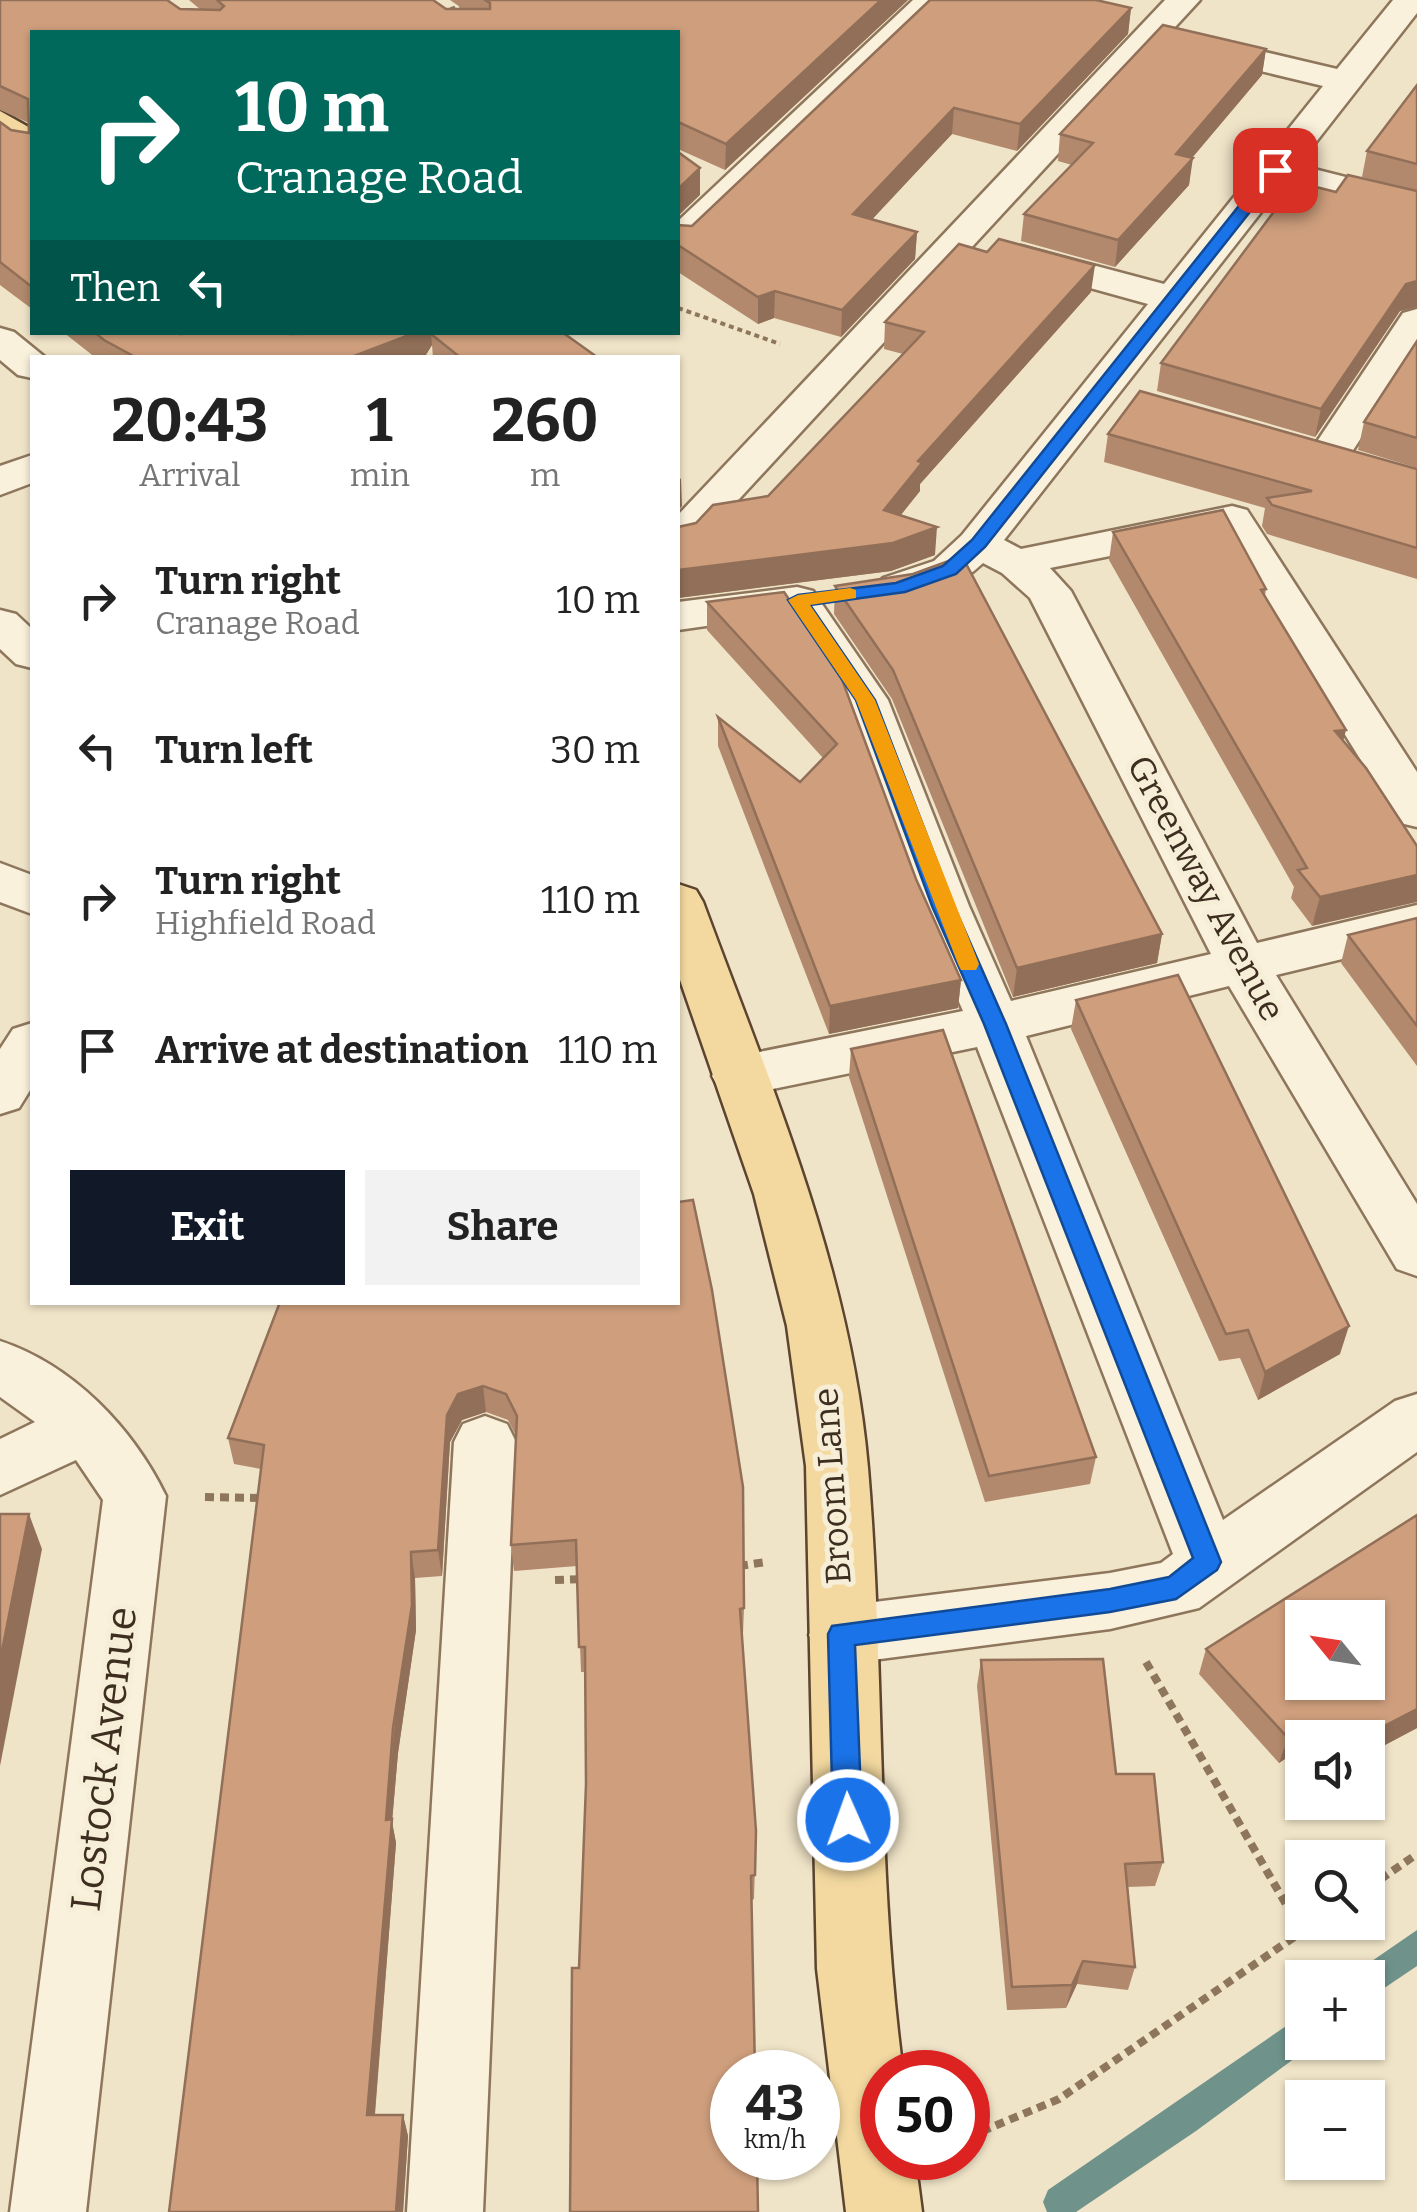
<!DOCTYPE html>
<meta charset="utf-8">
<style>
body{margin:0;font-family:Bitter,serif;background:#f2f2f2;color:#222;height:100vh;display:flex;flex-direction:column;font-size:38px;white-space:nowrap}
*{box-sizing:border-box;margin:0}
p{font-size:32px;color:#767676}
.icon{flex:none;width:55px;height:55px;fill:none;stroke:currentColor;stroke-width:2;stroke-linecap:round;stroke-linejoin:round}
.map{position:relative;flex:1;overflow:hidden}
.panel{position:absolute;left:30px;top:355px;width:650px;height:950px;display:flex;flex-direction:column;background:#fff;border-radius:0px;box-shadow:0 2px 8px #0004}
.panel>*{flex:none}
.banner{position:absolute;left:30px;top:30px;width:650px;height:305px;border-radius:0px;box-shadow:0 2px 8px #0004;background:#00695c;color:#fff;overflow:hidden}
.needle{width:65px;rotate:300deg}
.buttons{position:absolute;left:1285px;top:1600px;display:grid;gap:20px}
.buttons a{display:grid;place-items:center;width:100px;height:100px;border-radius:0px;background:#fff;box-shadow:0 2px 8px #0004;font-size:50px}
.speed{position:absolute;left:710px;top:2050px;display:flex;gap:20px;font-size:50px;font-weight:700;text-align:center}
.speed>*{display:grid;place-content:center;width:130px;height:130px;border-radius:50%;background:#fff;box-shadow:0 2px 8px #0004;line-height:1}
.speed small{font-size:25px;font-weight:400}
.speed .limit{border:15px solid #d22;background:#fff;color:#111}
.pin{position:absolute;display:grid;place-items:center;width:85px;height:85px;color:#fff;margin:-42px;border-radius:20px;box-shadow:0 5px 15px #0006}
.me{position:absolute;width:110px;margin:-55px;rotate:358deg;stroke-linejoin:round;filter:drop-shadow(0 0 8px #0008)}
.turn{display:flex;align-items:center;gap:35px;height:210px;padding:0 40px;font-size:45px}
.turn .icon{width:130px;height:130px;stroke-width:2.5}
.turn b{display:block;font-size:70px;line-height:85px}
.then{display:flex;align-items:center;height:95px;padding:0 40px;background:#0003;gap:20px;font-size:38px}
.eta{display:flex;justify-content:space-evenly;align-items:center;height:170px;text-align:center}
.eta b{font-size:60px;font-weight:700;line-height:70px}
.button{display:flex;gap:20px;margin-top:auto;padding:20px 40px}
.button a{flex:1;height:115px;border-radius:0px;background:#111827;color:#fff;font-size:40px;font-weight:700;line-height:115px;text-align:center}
.button a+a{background:#f2f2f2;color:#222}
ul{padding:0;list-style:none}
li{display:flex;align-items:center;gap:30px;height:150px;padding:0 40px}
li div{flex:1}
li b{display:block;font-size:38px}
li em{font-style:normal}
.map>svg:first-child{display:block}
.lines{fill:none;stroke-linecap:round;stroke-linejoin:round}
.stream{fill:#6f938a;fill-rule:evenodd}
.minor-casing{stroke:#8d765c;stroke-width:5}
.major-casing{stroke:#5b4430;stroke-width:5}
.path-far1{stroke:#8d765c;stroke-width:4;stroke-dasharray:5 4;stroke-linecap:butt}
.path{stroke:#8d765c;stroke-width:8;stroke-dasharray:9 6;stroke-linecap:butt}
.minor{fill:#faf1dc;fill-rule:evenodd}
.major{fill:#f3d9a0;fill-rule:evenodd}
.wall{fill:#b2896c}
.shaded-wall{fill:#916f58}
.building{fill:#cf9f7d;stroke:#916f58;stroke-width:2.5;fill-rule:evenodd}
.route{fill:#1a73e8;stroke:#114b97;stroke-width:2.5}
.slow{fill:#f59e0b}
.labels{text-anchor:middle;stroke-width:10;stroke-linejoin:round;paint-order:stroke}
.street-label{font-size:35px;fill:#3d2e20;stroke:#f7eed8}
.near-street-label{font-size:42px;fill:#3d2e20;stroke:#f7eed8}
</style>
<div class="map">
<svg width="1417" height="2212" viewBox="0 0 1417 2212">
<rect width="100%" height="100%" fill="#f0e4c8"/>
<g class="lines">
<g class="stream">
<polygon points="1417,1930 1417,1966 1368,1999 1368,1978 1354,1978 1356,1972"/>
<polygon points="1302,2015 1302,2042 1314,2044 1196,2131 1076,2212 1047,2212 1043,2202 1048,2190"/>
</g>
<defs>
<g id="minor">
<polygon points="913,0 949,0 691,249 678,252 678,221"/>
<polygon points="1165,0 1200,0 693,549 678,553 678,515"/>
<path d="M1393,0H1417V13L1298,165L1417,195V217L1284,183L1004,540L1021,549L1232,506L1247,510L1417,772V827L1400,823L1220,534L1050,568L1071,591L1257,943L1417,905V941L1276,975L1417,1204V1276L1397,1269L1229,986L1026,1036L1223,1520L1395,1401L1417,1394V1452L1199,1608L1110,1629L842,1664L819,1655L809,1635L819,1615L842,1606L1110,1573L1161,1563L1173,1554L977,1047L739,1096L720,1090L712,1076L720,1062L739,1056L963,1011L917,906L842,701L784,615L678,630V602L797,587L813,591L888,700L969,906L1011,1001L1211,954L1030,598L1002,573L983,563C959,586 916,606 883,598L877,588L883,578L934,561L962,535L1148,304L1007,265L1002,257L1007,249L1021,246L1164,284L1323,86L1181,52L1176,45L1181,38L1193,35L1337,69Z"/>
<polygon points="1417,309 1417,352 1348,458 1342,467 1327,471 1312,467 1306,458 1403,313"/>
<polygon points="0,328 14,332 46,358 32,358 32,378 18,375 0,360"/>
<polygon points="32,455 32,483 0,495 0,466"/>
<polygon points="0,610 16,614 32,629 32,668 16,664 0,649"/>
<polygon points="0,863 32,875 32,914 0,902"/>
<polygon points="32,1023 32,1087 19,1108 0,1114 0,1049 13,1029"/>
<path d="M0,1341C73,1365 133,1428 166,1496L86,2212H10L103,1500L76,1460L0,1495V1439L35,1422L0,1397Z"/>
<polygon points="485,1416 507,1424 516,1442 483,2212 407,2212 454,1442 463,1424"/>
</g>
<g id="major">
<polygon points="0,111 32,129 32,157 19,154 0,139"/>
<path d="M678,884L696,890L703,902C771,1086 851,1270 868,1468C885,1669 876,1872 903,2072H882V2158H915L922,2212H846L817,1969L806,1466L787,1326L754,1194L678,974Z"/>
</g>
</defs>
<use href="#minor" class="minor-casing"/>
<use href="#major" class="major-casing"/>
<g class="path-far1">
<polyline points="442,12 478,0"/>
<polyline points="678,308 780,344"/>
</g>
<g class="path">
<polyline points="205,1497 263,1498"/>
<polyline points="739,1566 766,1562"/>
<polyline points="555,1580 583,1579"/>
<polyline points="1146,1662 1302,1932"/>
<polyline points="1368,1888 1417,1854"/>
<polyline points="968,2137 1059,2099 1316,1922"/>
</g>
<use href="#minor" class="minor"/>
<use href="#major" class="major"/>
</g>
<g class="wall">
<polygon points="0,0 201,10 189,0 433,0 446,9 463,9 450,0 908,0 725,170 678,149 678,32 32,32 32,309 0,285 0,122 11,130 29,133 29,123 0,110"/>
<polygon points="1131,8 1128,34 1017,151 952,134 872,219 917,232 915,259 841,337 774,318 758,324 678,272 678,225 692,226"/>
<polygon points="1266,49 1262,75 1192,158 1189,185 1115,267 1021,241 1024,214 1072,165 1058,161 1060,134"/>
<polygon points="1417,85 1417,307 1400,311 1315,437 1157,391 1161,363 1336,192 1394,186 1362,177 1367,151"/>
<polygon points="1091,292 920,484 920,491 900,515 935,555 891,571 678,598 679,528 768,496 903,354 884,349 885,322"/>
<polygon points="63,332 288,332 290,334 318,334 317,332 562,332 597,357 433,358 432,345 424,358 96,358"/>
<polygon points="1417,341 1417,468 1358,450 1364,422"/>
<polygon points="1108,434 1417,469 1417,579 1267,534 1262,526 1265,508 1104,462"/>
<polygon points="1113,532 1266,589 1265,596 1343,741 1366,768 1312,926 1291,898 1294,887 1109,560"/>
<polygon points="835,586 1162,934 1157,963 1013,997 892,699 834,614"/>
<polygon points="784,592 961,980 958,1008 829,1034 718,746 718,717 800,782 823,758 707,630 707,602"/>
<polygon points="1417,918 1417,1066 1341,963 1348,935"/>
<polygon points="1076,1000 1340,1354 1258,1400 1240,1358 1219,1361 1071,1029"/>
<polygon points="851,1049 1096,1457 1090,1484 985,1502 849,1077"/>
<polygon points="678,1302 744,1608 743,1634 742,1634 756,1831 754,1899 579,1968 586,1784 586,1672 581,1672 577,1566 514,1571 511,1545 516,1436 508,1420 486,1412 462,1420 450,1442 442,1576 415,1578 416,1630 398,1753 392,1822 396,1843 375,2115 403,2115 408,2136 403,2212 169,2212 261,1469 234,1464 228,1438"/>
<polygon points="1417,1515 1417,1728 1368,1754 1368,1738 1302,1738 1302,1755 1298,1750 1279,1763 1199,1674 1206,1649"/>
<polygon points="981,1660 1163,1862 1155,1886 1128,1887 1135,1967 1128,1990 1077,1984 1066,2008 1007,2010 977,1686"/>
</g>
<g class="shaded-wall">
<polygon points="881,0 908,0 725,170 726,144"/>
<polygon points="1131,8 1128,34 1017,151 1020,124"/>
<polygon points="1266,49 1262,75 1180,172 1193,158 1189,185 1115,267 1118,240 1176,154"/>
<polygon points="954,108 952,134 852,241 853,214"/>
<polygon points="700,168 700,195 678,216 678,189"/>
<polygon points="917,232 915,259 841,337 842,310"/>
<polygon points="1095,265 1091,292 920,484 920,491 882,539 884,510 918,461"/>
<polygon points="1417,281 1417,307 1400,311 1315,437 1321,409 1406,284"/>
<polygon points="775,291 774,318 758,324 758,297"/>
<polygon points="417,332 463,332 431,334 432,345 424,358 349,358"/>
<polygon points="681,478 682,506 678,511 678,482"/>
<polygon points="937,527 935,555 891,571 678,598 678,570"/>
<polygon points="1346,730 1339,758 1335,731"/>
<polygon points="1417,875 1417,902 1312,926 1320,897"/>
<polygon points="1162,934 1157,963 1013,997 1017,968"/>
<polygon points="961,980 958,1008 829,1034 830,1006"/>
<polygon points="1349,1326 1340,1354 1258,1400 1265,1372"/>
<polygon points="483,1386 486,1412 462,1420 450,1442 442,1576 438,1550 447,1415 458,1394"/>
<polygon points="29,1514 42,1549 0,1766 0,1661"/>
<polygon points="411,1552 415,1578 416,1630 398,1753 392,1822 396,1843 373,2136 367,2115 386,1820"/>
<polygon points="1417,1709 1417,1728 1368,1754 1368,1738 1361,1738"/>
<polygon points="1307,1725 1298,1750 1279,1763 1288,1738"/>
<polygon points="1083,1961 1077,1984 1066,2008 1072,1985"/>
<polygon points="403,2115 408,2136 403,2212 396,2212"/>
</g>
<g class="building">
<polygon points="0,0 167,0 180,9 220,10 224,6 217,0 433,0 446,9 490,9 490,3 485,0 881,0 726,144 678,122 678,32 32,32 32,287 0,262 0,122 11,130 29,133 28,99 0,86"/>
<polygon points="930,0 1096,0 1131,8 1020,124 954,108 853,214 917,232 842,310 775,291 758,297 678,245 678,225 692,226"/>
<polygon points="1163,25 1266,49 1176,154 1193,158 1118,240 1024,214 1093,143 1060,134"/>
<polygon points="1417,85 1417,164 1367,151"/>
<polygon points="678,152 700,168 678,189"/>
<polygon points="1348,175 1417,191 1417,281 1406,284 1321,409 1161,363 1296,182 1336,192"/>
<polygon points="999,239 1095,265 918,461 922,463 884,510 937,527 893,543 678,570 678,527 696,523 713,505 768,496 924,332 885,322 959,244 987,252"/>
<polygon points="94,332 164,332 181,334 200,332 288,332 290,334 417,332 349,358 137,358 104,340"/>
<polygon points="454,332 562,332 597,357 461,358 431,334"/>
<polygon points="1417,341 1417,438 1364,422"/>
<polygon points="1140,391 1417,469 1417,548 1272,505 1267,498 1312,491 1108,434"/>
<polygon points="1223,510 1266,589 1261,590 1346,730 1335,731 1366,768 1417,846 1417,875 1320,897 1298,870 1307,868 1113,532"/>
<polygon points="962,556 1162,934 1017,968 893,670 835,586 913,574"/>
<polygon points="784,592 840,674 916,879 961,980 830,1006 718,717 800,782 837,744 707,602"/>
<polygon points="1417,918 1417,1026 1348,935"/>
<polygon points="1178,975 1349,1326 1265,1372 1248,1330 1226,1334 1076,1000"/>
<polygon points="943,1030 1096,1457 989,1476 851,1049"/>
<polygon points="693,1200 712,1290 743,1487 744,1608 740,1609 756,1831 755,1875 751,1876 755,2072 732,2072 732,2158 757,2158 758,2212 570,2212 572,1968 579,1968 586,1784 585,1647 579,1647 576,1540 511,1545 517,1416 506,1394 483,1386 458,1394 447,1415 438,1550 411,1552 412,1605 393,1728 386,1820 392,1819 367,2115 403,2115 396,2212 169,2212 264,1445 228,1438 280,1302 678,1302 678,1202"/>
<polygon points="0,1514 29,1514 0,1661"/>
<path d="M1417,1515V1709L1361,1738H1319L1307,1725L1288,1738L1206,1649ZM1302,1618H1368V1682H1302Z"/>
<polygon points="1103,1659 1116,1774 1154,1774 1163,1862 1125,1864 1135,1967 1083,1961 1072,1985 1012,1987 981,1660"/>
</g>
<polygon class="route" points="1270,167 1283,170 985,547 956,574 905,592 810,605 875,700 954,906 1006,1024 1221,1562 1217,1570 1176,1599 1110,1612 855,1645 862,1820 858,1830 848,1834 838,1830 833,1820 828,1634 832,1626 1110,1589 1169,1577 1193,1558 984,1024 932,906 856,700 788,600 798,595 896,583 943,566 972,540"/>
<polygon class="slow" points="850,588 856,590 856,598 810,605 875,700 979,964 976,970 961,970 958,964 856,700 788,600 798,595"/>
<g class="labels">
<g class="street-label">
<text transform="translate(1206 888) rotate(62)" y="12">Greenway Avenue</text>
<text transform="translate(832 1486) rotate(-94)" y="12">Broom Lane</text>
</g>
<g class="near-street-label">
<text transform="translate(103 1759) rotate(-83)" y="15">Lostock Avenue</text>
</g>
</g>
</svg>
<div class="buttons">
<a><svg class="needle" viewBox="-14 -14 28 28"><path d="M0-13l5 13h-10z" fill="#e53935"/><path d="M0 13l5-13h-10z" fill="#767676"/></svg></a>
<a><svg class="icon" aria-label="sound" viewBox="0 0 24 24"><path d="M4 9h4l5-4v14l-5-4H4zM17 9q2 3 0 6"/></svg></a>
<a><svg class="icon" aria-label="search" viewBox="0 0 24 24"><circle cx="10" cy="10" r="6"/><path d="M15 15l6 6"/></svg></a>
<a>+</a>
<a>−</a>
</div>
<div class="speed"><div>43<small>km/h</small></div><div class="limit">50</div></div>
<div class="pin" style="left:1275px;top:170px;background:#d93025"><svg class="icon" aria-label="arrive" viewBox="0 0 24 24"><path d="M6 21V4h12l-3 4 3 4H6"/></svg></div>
<svg class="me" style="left:848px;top:1820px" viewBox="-20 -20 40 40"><circle r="17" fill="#1a73e8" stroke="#fff" stroke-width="3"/><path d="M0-11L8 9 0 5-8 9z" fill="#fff"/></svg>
<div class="banner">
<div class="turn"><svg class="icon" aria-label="right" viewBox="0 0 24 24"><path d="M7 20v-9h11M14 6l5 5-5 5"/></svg><div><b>10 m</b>Cranage Road</div></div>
<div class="then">Then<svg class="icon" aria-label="left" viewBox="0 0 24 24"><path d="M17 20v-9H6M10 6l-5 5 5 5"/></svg></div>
</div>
<section class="panel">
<div class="eta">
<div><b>20:43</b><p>Arrival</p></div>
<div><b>1</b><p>min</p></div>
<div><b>260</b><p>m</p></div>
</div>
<ul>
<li><svg class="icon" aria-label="right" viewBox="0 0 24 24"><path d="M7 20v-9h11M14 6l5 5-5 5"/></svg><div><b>Turn right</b><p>Cranage Road</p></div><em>10 m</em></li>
<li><svg class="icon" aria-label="left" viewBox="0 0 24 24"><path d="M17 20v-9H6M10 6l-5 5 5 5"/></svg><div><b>Turn left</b></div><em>30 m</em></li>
<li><svg class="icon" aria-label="right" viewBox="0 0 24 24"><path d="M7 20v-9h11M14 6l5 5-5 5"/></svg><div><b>Turn right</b><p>Highfield Road</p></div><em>110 m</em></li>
<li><svg class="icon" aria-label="arrive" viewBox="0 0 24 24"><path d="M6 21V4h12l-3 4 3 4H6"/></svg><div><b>Arrive at destination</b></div><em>110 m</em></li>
</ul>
<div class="button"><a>Exit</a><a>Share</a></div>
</section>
</div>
